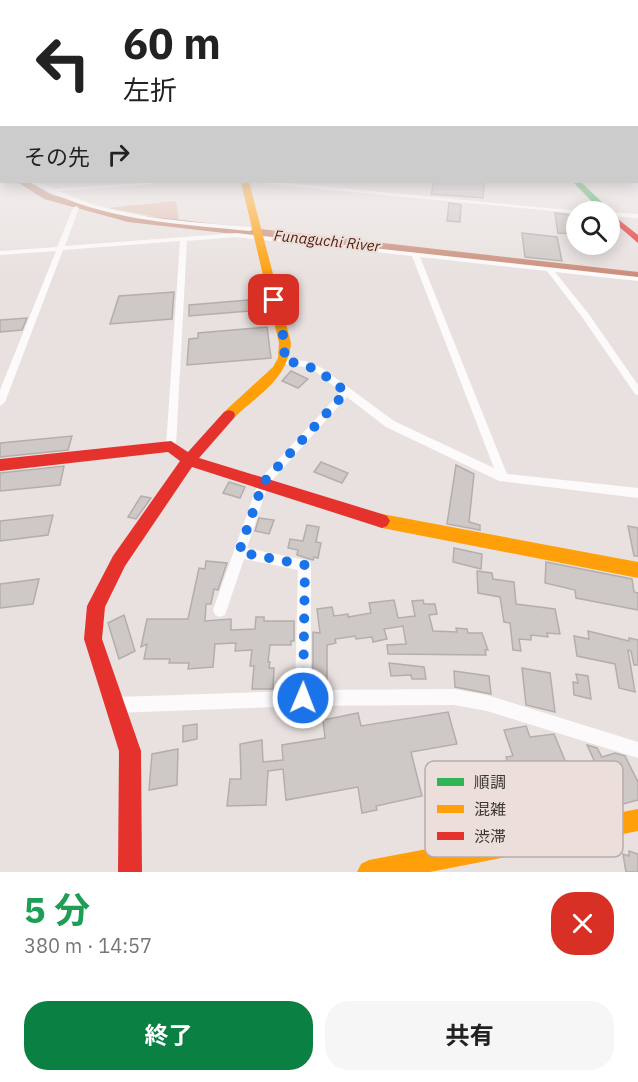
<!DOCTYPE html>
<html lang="ja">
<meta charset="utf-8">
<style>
body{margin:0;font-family:"IBM Plex Sans","Noto Sans JP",sans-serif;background:#f6f6f6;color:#222;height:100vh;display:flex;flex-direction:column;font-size:22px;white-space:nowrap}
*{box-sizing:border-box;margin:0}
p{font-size:20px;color:#767676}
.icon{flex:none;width:33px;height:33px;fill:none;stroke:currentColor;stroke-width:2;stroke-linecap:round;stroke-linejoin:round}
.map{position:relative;height:872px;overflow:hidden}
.panel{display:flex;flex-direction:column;background:#fff;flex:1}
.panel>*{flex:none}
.hud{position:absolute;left:0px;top:0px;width:639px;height:183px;box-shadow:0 3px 15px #0003;background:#fff;color:#222;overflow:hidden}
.controls{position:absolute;left:566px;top:201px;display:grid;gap:12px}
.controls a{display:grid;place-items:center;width:54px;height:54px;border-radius:50%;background:#fff;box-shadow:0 3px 15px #0003;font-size:30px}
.pin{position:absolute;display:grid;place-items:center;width:51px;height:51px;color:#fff;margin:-26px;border-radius:12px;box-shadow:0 3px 9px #0006}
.me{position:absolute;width:66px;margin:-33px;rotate:1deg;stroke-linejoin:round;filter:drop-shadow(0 0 4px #0008)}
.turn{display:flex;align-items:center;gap:21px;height:126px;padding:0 24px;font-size:27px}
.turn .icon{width:78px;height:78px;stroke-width:2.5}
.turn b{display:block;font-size:42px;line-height:51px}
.then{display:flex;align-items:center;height:57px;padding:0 24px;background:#0003;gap:12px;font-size:22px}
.round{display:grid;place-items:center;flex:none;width:63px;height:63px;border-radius:24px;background:#f6f6f6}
.overview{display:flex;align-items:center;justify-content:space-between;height:102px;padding:0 24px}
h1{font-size:36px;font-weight:700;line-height:45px;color:#1e9e55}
.action{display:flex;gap:12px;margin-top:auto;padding:12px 24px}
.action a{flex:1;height:69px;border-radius:24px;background:#0b8043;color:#fff;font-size:24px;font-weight:700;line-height:69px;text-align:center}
.action a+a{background:#f6f6f6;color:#222}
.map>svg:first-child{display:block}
.green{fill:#e2bfb4}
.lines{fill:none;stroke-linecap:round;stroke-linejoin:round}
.river{fill:#ca8e7b;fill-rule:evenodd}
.building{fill:#cec8c6;stroke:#b3aeac;stroke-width:1.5}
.street{fill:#fcfafa;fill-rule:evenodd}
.fast{fill:#30b455;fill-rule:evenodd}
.slow{fill:#ff9f0a;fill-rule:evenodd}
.jam{fill:#e5322d;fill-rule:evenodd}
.route{stroke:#1a73e8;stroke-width:10;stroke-dasharray:0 18}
.labels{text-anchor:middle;stroke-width:4.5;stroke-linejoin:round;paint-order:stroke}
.far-water-label{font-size:15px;font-style:italic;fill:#511c09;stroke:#ecdfdb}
.key{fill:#ecdfdb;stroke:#b7adaa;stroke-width:1.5}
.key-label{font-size:16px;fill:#3c3736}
</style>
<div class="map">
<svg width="638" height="872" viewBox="0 0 638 872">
<rect width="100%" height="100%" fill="#e8e1df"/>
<polygon class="green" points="176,201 179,221 108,208"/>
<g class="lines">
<g class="river">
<rect x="0" y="165" width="2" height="7"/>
<polygon points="17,182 29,182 52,195 128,214 638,272 638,280 128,222 44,199"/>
</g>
</g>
<g class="building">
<polygon points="434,182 484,182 483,198 431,194"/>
<polygon points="449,203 461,205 460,222 447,221"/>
<polygon points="555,213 570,215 575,234 558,233"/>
<polygon points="522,233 557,237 562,261 525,257"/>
<polygon points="174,292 172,319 110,324 119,296"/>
<polygon points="248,300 249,311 189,316 189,305"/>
<polygon points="27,318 22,330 0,332 0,320"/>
<polygon points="267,327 271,358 187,365 189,339 198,338 198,333"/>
<polygon points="291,371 308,379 298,388 282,381"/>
<polygon points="72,436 68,450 0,457 0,443"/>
<polygon points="321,462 348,473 342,483 314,472"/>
<polygon points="456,465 474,474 469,522 480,525 480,530 447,524"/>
<polygon points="64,466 60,485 0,491 0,473"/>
<polygon points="229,482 245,487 240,498 223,493"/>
<polygon points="141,496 151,498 136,519 128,517"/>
<polygon points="53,515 48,535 0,541 0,521"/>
<polygon points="259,518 274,520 269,534 255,531"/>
<polygon points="307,525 319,527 316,542 321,543 318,558 314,557 313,560 297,555 298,550 288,548 290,539 303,541"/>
<polygon points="628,526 638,528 638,556 634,556"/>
<polygon points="454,548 482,554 481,569 453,562"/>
<polygon points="206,561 227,563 218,590 214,589 211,604 206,604 205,621 231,619 231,630 255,629 256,617 264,617 264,621 294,621 294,641 291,641 291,645 270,645 268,662 270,662 269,668 274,668 273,689 252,689 254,666 250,666 252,650 235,651 236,643 215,644 213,667 188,669 189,663 169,663 170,659 144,659 147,644 141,647 147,619 188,619 199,568 205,569"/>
<polygon points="546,562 632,579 634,592 638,593 638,610 576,598 575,590 545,583"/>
<polygon points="477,571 492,573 493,579 514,582 516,604 555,609 560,634 547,633 548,637 531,635 531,640 519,639 521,651 513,650 510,623 504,622 500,597 478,593"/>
<polygon points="39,579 33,604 0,608 0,584"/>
<polygon points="394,600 398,618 415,616 412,601 423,600 424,604 435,604 437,614 429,615 433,631 457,632 456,628 467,629 468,633 482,633 488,650 485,650 486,655 388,654 387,645 406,644 403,626 384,629 387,639 373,642 372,637 356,639 355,636 335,639 336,643 327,645 327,688 313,688 313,632 320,633 317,609 332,607 334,616 348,614 348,617 371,613 369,603"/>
<polygon points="124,615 135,651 119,659 108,623"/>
<polygon points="588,631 629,641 629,638 638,640 638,665 634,665 631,651 628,650 635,692 619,688 615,664 577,656 574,636 589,639"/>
<polygon points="389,663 424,667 426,679 412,679 411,675 391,676"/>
<polygon points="522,668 550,673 555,712 526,705"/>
<polygon points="454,671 489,676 491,694 455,687"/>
<polygon points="576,674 588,676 591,699 574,695 573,682 578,683"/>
<polygon points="448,712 457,744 411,752 422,796 376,806 377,810 362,813 358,787 286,800 283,769 268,771 266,805 227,806 230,779 241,779 240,744 262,740 263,762 283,760 282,745 325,738 323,720 358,713 361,726"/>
<polygon points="197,724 197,739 183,742 183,726"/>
<polygon points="526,726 530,737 554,734 587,813 529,824 506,757 513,756 504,730"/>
<polygon points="587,745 597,748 602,757 615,753 625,756 638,782 638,800 615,806"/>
<polygon points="178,749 177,785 149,790 152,754"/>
<polygon points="629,851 638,854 638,872 626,872 623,854 629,856"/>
</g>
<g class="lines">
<g class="street">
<polygon points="0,159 2,160 2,163 0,163"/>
<path d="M32,182H39L53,189L157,182L154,184L59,191C117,219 186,221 250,227L253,229L250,231C189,225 127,222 69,200C57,195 43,190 32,182Z"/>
<polygon points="263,182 279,182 587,212 576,212 576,213 266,184"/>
<polygon points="76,206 79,208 65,246 236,233 638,277 638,281 555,272 588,313 638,385 638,395 635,394 582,317 547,271 420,257 507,474 638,488 638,498 499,481 386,427 347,397 268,485 247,548 310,561 311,565 311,690 454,689 487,695 638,742 638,758 487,711 454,705 303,706 116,713 111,710 108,705 111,700 116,697 295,691 298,570 244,559 225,615 220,617 215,615 213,610 259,480 341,392 316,372 304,367 280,363 278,361 280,359 306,361 322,368 394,421 494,468 412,256 236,237 187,241 176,446 175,449 167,449 166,446 180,241 63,250 5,402 0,406 0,390 56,251 0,255 0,251 57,247 73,208"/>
<polygon points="609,212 638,214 638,218 609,216"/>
</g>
<polygon class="fast" points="573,182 581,182 610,210 610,214 609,212 602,212"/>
<g class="slow">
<path d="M241,182H249L291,343C287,381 258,394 234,418H224L223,415L224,412L273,367L278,358L279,343Z"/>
<polygon points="382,514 638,562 638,578 382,528 377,526 374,521 377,516"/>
<polygon points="638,809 638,831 430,872 357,872 361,864 369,860"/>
</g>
<g class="jam">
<polygon points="609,212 638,235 638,243 609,218"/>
<polygon points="229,410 234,412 235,415 234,418 199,458 382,514 387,516 390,521 387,526 382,528 192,467 125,566 105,607 102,639 141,751 142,872 118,872 119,751 84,639 87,606 113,556 180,461 168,452 0,471 0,459 171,441 188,452 224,412"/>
</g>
</g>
<linearGradient id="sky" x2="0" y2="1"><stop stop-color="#9ca5bc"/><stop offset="0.55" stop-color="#f5f2f1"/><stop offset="1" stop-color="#f5f2f1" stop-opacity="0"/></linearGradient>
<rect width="638" height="276" fill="url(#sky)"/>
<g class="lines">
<path class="route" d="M274,300L285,343L284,361C315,365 322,373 346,392L263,483L239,552L305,565L303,698"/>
</g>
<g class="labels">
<g class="far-water-label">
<text transform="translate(327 241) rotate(6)" y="5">Funaguchi River</text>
</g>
</g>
<rect x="425" y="761" width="198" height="96" rx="9" class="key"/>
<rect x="437" y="778" width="27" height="8" fill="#30b455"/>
<rect x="437" y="805" width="27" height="8" fill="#ff9f0a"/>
<rect x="437" y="832" width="27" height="8" fill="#e5322d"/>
<g class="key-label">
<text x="474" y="788">順調</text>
<text x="474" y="815">混雑</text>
<text x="474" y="842">渋滞</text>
</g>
</svg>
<div class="controls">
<a><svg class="icon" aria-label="search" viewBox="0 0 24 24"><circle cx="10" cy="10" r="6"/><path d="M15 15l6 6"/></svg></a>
</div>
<div class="pin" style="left:274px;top:300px;background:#d93025"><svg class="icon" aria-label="arrive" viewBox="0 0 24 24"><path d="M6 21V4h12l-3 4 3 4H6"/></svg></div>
<svg class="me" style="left:303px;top:698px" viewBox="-20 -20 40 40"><circle r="17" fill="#1a73e8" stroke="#fff" stroke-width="3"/><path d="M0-11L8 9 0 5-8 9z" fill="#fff"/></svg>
<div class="hud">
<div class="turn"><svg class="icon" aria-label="left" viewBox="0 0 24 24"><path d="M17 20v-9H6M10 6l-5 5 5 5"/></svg><div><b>60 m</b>左折</div></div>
<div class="then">その先<svg class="icon" aria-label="right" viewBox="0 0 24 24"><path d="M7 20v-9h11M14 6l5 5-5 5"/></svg></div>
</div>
</div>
<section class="panel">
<div class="overview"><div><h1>5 分</h1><p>380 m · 14:57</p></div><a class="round" style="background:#d93025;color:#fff"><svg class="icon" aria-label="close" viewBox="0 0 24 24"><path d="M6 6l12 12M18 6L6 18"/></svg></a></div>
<div class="action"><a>終了</a><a>共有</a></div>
</section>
